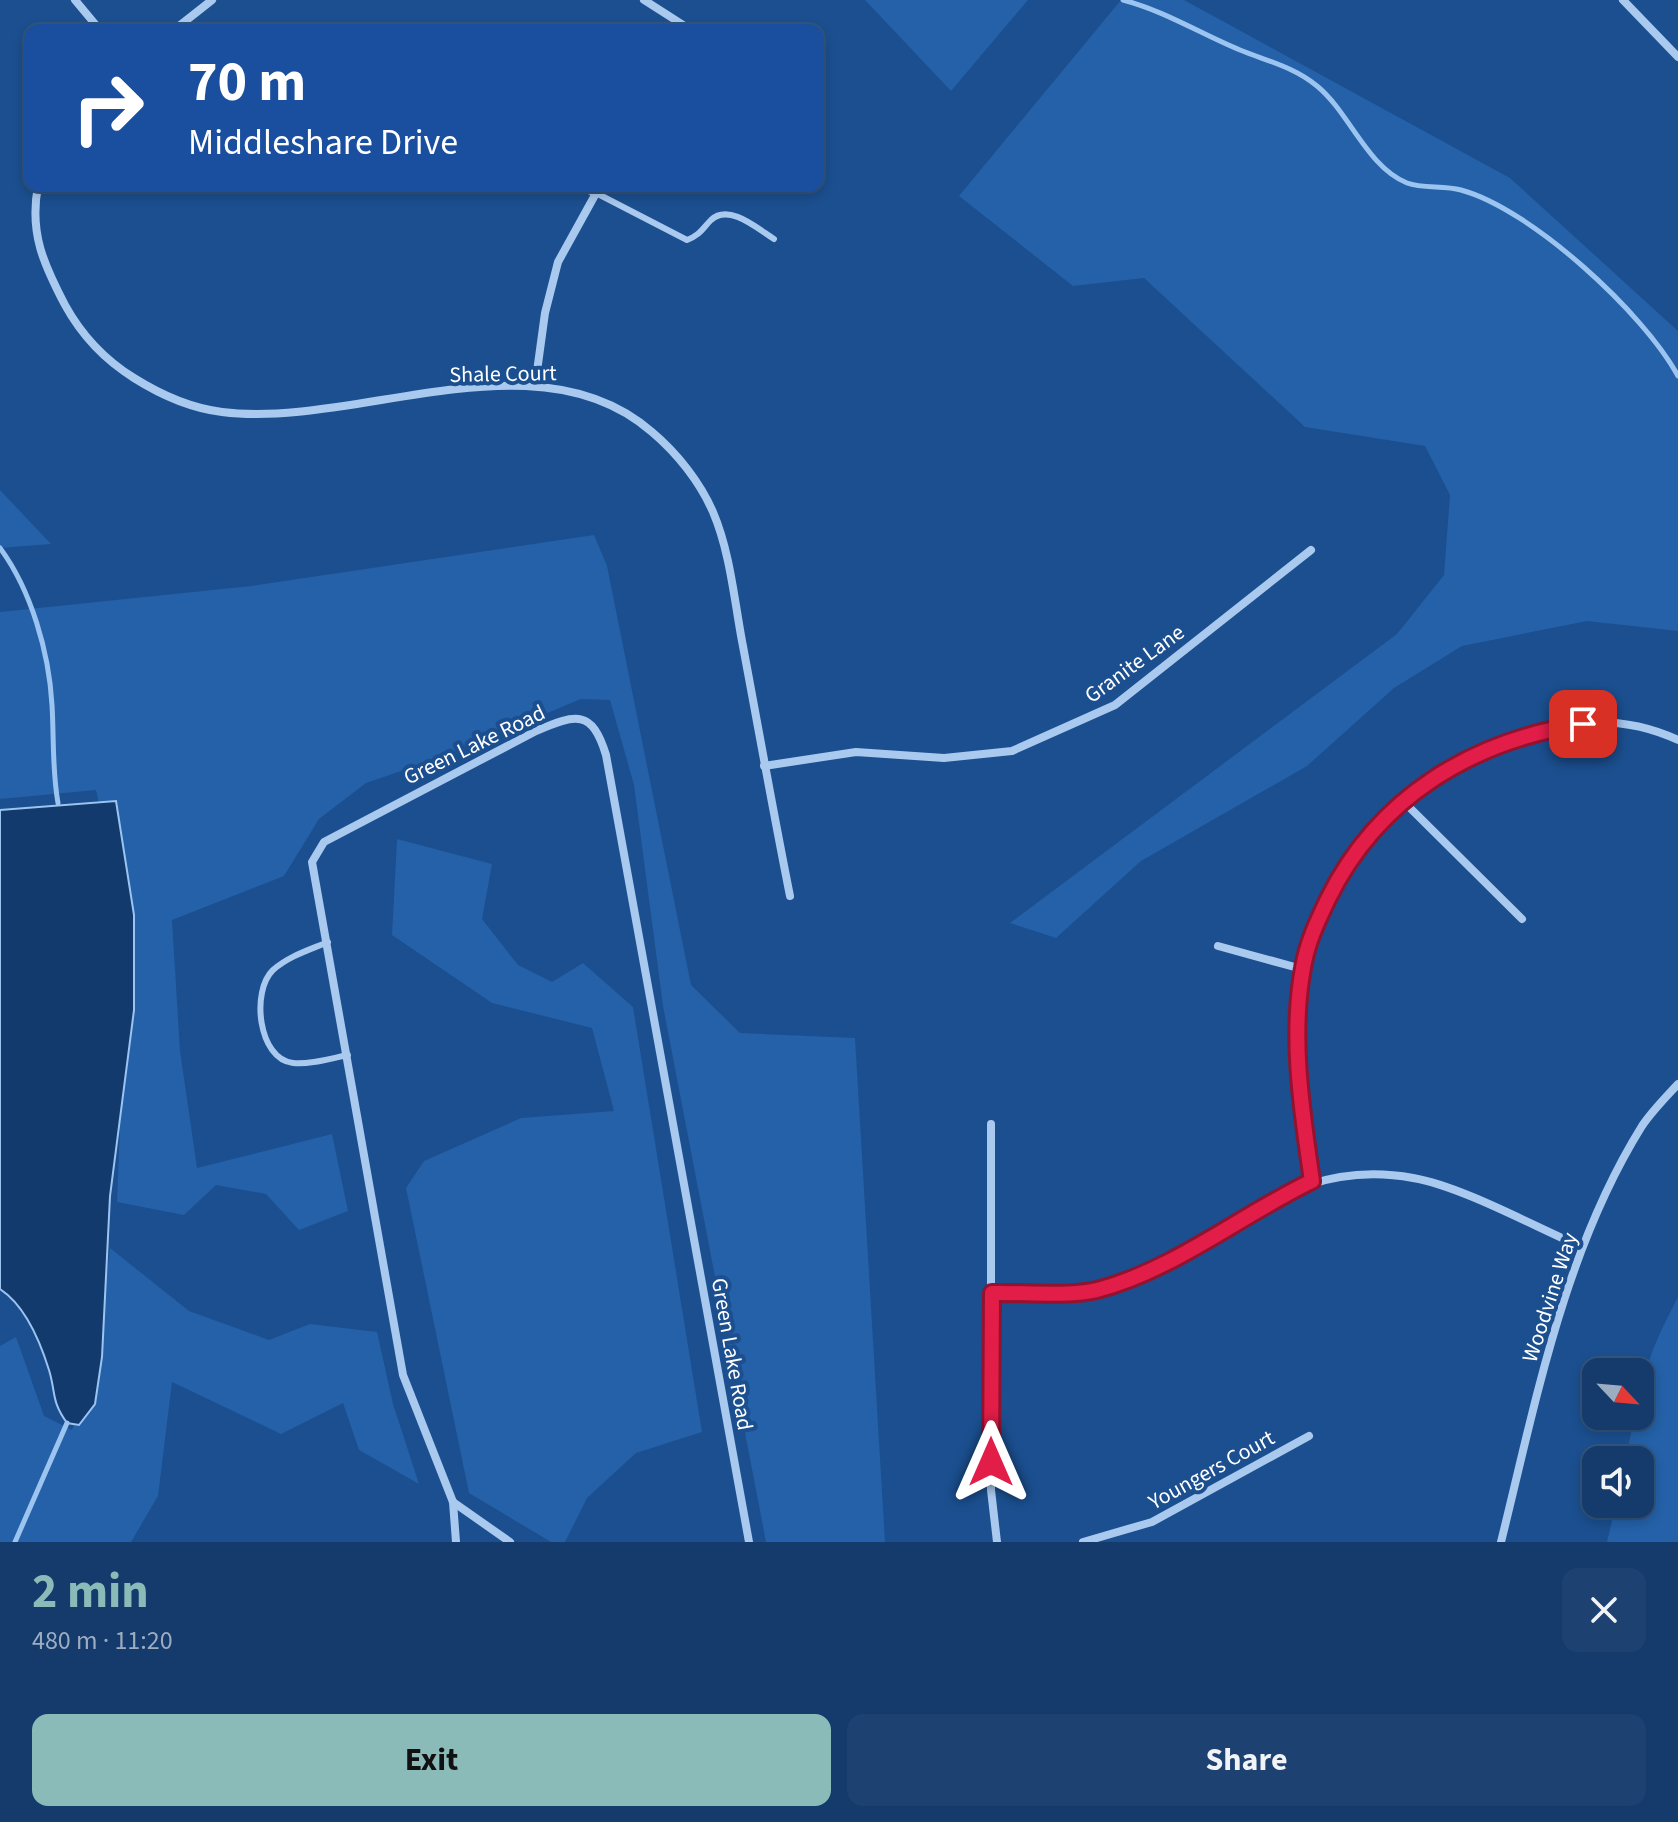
<!DOCTYPE html>
<meta charset="utf-8">
<style>
body{margin:0;font-family:"Source Sans 3",sans-serif;background:#1d4271;color:#f1f3f6;height:100vh;display:flex;flex-direction:column;font-size:30px;white-space:nowrap}
*{box-sizing:border-box;margin:0}
p{font-size:26px;color:#9dadc1}
.icon{flex:none;width:44px;height:44px;fill:none;stroke:currentColor;stroke-width:2;stroke-linecap:round;stroke-linejoin:round}
.map{position:relative;height:1542px;overflow:hidden}
.sheet{display:flex;flex-direction:column;background:#143b6b;flex:1}
.sheet>*{flex:none}
.top-card{position:absolute;left:24px;top:24px;width:800px;height:168px;border-radius:16px;box-shadow:0 4px 12px #0003,0 0 0 2px #33557e;background:#1a4fa0;color:#fff;overflow:hidden}
.needle{width:52px;rotate:116deg}
.fabs{position:absolute;left:1582px;top:1358px;display:grid;gap:16px}
.fabs a{display:grid;place-items:center;width:72px;height:72px;border-radius:16px;background:#143b6b;box-shadow:0 4px 12px #0003,0 0 0 2px #33557e;font-size:40px}
.pin{position:absolute;display:grid;place-items:center;width:68px;height:68px;color:#fff;margin:-34px;border-radius:16px;box-shadow:0 4px 12px #0006}
.me{position:absolute;width:88px;margin:-44px;rotate:0deg;stroke-linejoin:round;filter:drop-shadow(0 0 6px #0008)}
.turn{display:flex;align-items:center;gap:28px;height:168px;padding:0 32px;font-size:36px}
.turn .icon{width:104px;height:104px;stroke-width:2.5}
.turn b{display:block;font-size:56px;line-height:68px}
.round{display:grid;place-items:center;flex:none;width:84px;height:84px;border-radius:16px;background:#1d4271}
.head{display:flex;align-items:center;justify-content:space-between;height:136px;padding:0 32px}
h1{font-size:48px;font-weight:700;line-height:60px;color:#8bbbb9}
.button{display:flex;gap:16px;margin-top:auto;padding:16px 32px}
.button a{flex:1;height:92px;border-radius:16px;background:#8bbbb9;color:#111;font-size:32px;font-weight:700;line-height:92px;text-align:center}
.button a+a{background:#1d4271;color:#f1f3f6}
.map>svg:first-child{display:block}
.green{fill:#2461a8}
.water{fill:#123a6d;stroke:#9cc4f0;stroke-width:2}
.lines{fill:none;stroke-linecap:round;stroke-linejoin:round}
.stream{stroke:#9cc4f0;stroke-width:5}
.lane{stroke:#a9c9ee;stroke-width:6}
.street{stroke:#a9c9ee;stroke-width:8}
.route-casing{stroke:#92132f;stroke-width:20}
.route{stroke:#e11d48;stroke-width:14}
.labels{text-anchor:middle;stroke-width:8;stroke-linejoin:round;paint-order:stroke}
.street-label{font-size:22px;fill:#fff;stroke:#1b4f8f}
</style>
<div class="map">
<svg width="1678" height="1542" viewBox="0 0 1678 1542">
<rect width="100%" height="100%" fill="#1b4f8f"/>
<g class="green">
<polygon points="865,0 1028,0 951,91"/>
<polygon points="1121,0 1184,0 1510,178 1678,331 1678,631 1587,621 1462,646 1394,688 1307,766 1141,861 1056,938 1010,923 1397,634 1444,575 1450,495 1425,446 1305,427 1144,278 1073,286 959,196"/>
<polygon points="0,490 51,544 0,548"/>
<polygon points="594,535 607,566 691,985 740,1033 855,1038 885,1542 766,1542 663,1006 634,785 610,700 581,699 445,756 366,783 319,819 284,876 172,920 180,1051 197,1168 332,1134 348,1211 299,1230 266,1194 216,1185 184,1215 117,1202 122,1077 118,886 96,790 0,799 0,612 251,586"/>
<polygon points="397,839 492,864 482,919 518,965 552,982 583,963 633,1007 702,1432 636,1453 587,1498 565,1542 551,1542 469,1493 406,1188 424,1161 521,1118 614,1111 592,1028 492,1003 392,935"/>
<polygon points="110,1248 189,1311 269,1340 310,1324 377,1332 393,1404 419,1484 359,1450 343,1403 281,1434 172,1382 158,1496 131,1542 0,1542 0,1346 16,1337 44,1416 72,1430 97,1362"/>
<path d="M1678,1297V1542H1607L1616,1504H1640V1460H1625L1635,1416H1640C1640,1370 1658,1336 1678,1297Z"/>
</g>
<path class="water" d="M116,801L134,915V1010L110,1196L102,1357L95,1404L79,1425L67,1423C51,1401 56,1393 49,1370C40,1341 26,1306 0,1289V810Z"/>
<g class="lines">
<g class="stream">
<path d="M1123,0C1165,11 1201,34 1240,50C1267,61 1294,67 1317,86C1349,112 1367,167 1407,183C1423,189 1444,185 1461,190C1531,209 1644,313 1678,376"/>
<path d="M0,548C31,590 49,652 52,705C54,738 52,770 58,803"/>
<polyline points="15,1542 67,1423"/>
</g>
<g class="lane">
<path d="M596,193L687,240C700,235 702,229 711,220C729,203 758,229 774,239"/>
<path d="M328,942C309,950 289,956 273,970C251,991 258,1059 293,1063C310,1065 332,1058 348,1055"/>
</g>
<g class="street">
<polyline points="75,0 100,30"/>
<polyline points="644,0 691,30"/>
<polyline points="1623,0 1678,57"/>
<polyline points="174,30 212,0"/>
<path d="M38,186C29,233 44,265 65,305C82,336 105,360 134,378C161,395 190,408 222,412C356,429 537,331 652,432C677,453 700,482 713,512C730,552 734,598 742,641C758,726 773,811 790,896"/>
<polyline points="579,186 596,193"/>
<polyline points="535,386 545,313 558,262 600,186"/>
<polyline points="764,766 856,752 944,758 1012,751 1115,705 1311,550"/>
<polyline points="1403,801 1522,919"/>
<polyline points="1218,946 1302,969"/>
<polyline points="991,1124 991,1490 997,1542"/>
<path d="M1312,1181C1302,1112 1291,1039 1302,970C1325,819 1531,670 1678,740"/>
<path d="M992,1293C1025,1292 1063,1297 1095,1290C1108,1288 1122,1280 1134,1275C1235,1235 1293,1156 1413,1178C1461,1186 1535,1227 1582,1247"/>
<polyline points="453,1502 510,1542"/>
<path d="M456,1542L453,1502L403,1375L312,862L324,842L536,731C576,714 592,709 606,755L749,1542"/>
<polyline points="1083,1542 1152,1522 1309,1436"/>
<path d="M1501,1542C1536,1401 1564,1251 1642,1126C1652,1111 1666,1097 1678,1084"/>
</g>
</g>
<g class="lines">
<defs>
<path id="route" d="M991,1462L992,1293C1022,1292 1068,1297 1097,1290C1174,1270 1241,1215 1312,1181C1302,1112 1290,1037 1303,968C1307,943 1317,922 1328,899C1378,797 1473,740 1583,724"/>
</defs>
<use href="#route" class="route-casing"/>
<use href="#route" class="route"/>
</g>
<g class="labels">
<g class="street-label">
<text transform="translate(503 373) rotate(-1)" y="8">Shale Court</text>
<text transform="translate(1134 663) rotate(-36)" y="8">Granite Lane</text>
<text transform="translate(474 744) rotate(-26)" y="8">Green Lake Road</text>
<text transform="translate(1549 1297) rotate(-72)" y="8">Woodvine Way</text>
<text transform="translate(733 1354) rotate(80)" y="8">Green Lake Road</text>
<text transform="translate(1211 1469) rotate(-29)" y="8">Youngers Court</text>
</g>
</g>
</svg>
<div class="fabs">
<a><svg class="needle" viewBox="-14 -14 28 28"><path d="M0-13l5 13h-10z" fill="#e53935"/><path d="M0 13l5-13h-10z" fill="#9dadc1"/></svg></a>
<a><svg class="icon" aria-label="sound" viewBox="0 0 24 24"><path d="M4 9h4l5-4v14l-5-4H4zM17 9q2 3 0 6"/></svg></a>
</div>
<div class="pin" style="left:1583px;top:724px;background:#d93025"><svg class="icon" aria-label="arrive" viewBox="0 0 24 24"><path d="M6 21V4h12l-3 4 3 4H6"/></svg></div>
<svg class="me" style="left:991px;top:1462px" viewBox="-20 -20 40 40"><path d="M0-17L14 15 0 8-14 15z" fill="#e11d48" stroke="#fff" stroke-width="4"/></svg>
<div class="top-card">
<div class="turn"><svg class="icon" aria-label="right" viewBox="0 0 24 24"><path d="M7 20v-9h11M14 6l5 5-5 5"/></svg><div><b>70 m</b>Middleshare Drive</div></div>
</div>
</div>
<section class="sheet">
<div class="head"><div><h1>2 min</h1><p>480 m · 11:20</p></div><a class="round"><svg class="icon" aria-label="close" viewBox="0 0 24 24"><path d="M6 6l12 12M18 6L6 18"/></svg></a></div>
<div class="button"><a>Exit</a><a>Share</a></div>
</section>
